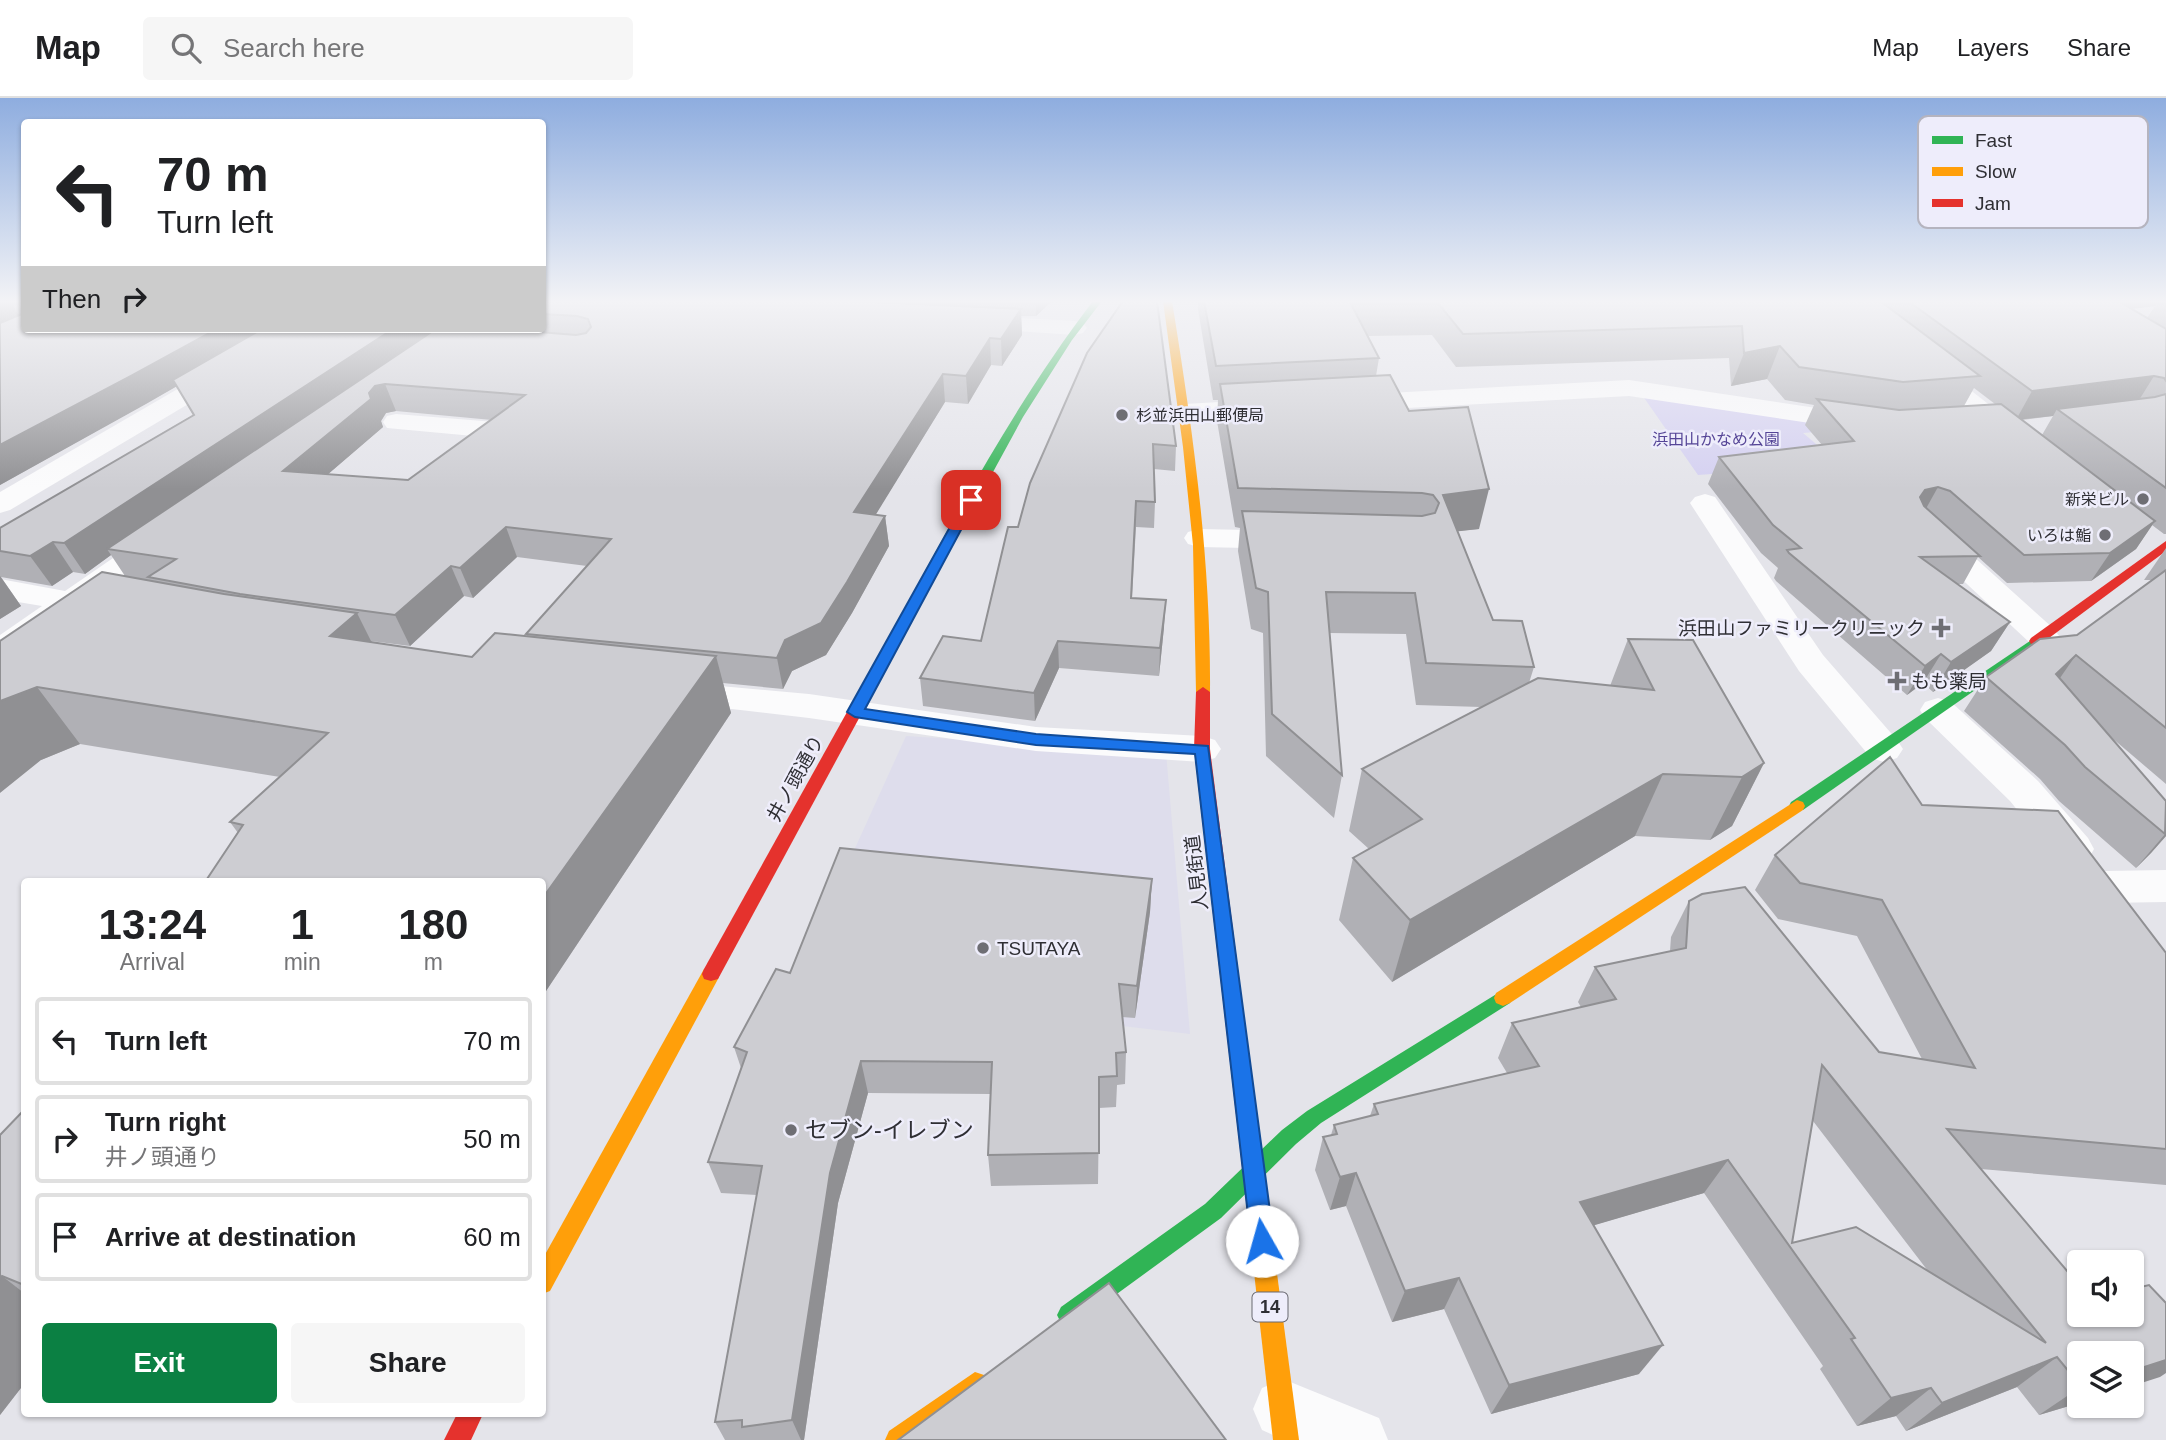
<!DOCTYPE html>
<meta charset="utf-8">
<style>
body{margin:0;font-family:Helvetica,"Noto Sans JP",sans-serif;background:#f6f6f6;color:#202124;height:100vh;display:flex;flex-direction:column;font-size:26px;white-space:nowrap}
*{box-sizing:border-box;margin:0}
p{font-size:23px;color:#757577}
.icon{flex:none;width:38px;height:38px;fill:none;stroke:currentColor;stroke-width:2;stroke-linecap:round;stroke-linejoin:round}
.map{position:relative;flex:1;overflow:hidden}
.details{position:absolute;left:21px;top:780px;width:525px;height:539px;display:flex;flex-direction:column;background:#fff;border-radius:7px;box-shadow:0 2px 5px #0004}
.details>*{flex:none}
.guide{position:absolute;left:21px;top:21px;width:525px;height:214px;border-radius:7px;box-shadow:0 2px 5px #0004;background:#fff;color:#202124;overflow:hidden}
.fabs{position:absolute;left:2067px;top:1152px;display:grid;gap:14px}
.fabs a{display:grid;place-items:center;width:77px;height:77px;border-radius:7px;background:#fff;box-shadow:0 2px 5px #0004;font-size:35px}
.pin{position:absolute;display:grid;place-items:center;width:60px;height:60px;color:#fff;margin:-30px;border-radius:14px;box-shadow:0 4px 10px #0006}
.me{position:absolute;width:77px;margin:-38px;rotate:353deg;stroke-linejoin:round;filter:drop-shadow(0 0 5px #0008)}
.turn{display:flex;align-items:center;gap:24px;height:147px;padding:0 21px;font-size:32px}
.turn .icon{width:91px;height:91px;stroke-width:2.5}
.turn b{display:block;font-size:49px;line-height:60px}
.then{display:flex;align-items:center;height:66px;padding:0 21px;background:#0003;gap:14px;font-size:26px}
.eta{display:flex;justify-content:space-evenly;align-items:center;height:119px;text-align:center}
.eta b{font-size:42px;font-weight:700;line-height:49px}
.primary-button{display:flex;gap:14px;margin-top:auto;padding:14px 21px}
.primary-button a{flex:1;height:80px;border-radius:7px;background:#0b8043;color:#fff;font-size:28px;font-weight:700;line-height:80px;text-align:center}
.primary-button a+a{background:#f6f6f6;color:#202124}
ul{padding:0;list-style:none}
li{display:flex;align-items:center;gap:21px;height:88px;margin:0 14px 10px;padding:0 7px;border:4px solid #e0e0e0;border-radius:7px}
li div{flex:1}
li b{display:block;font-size:26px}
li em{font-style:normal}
header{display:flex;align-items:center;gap:42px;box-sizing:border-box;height:98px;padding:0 35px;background:#fff;border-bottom:2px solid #e0e0e0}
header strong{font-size:33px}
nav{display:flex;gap:38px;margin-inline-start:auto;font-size:24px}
.search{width:490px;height:63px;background:#f6f6f6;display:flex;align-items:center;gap:18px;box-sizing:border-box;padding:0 24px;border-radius:7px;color:#757577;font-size:26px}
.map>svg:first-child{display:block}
.built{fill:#deddec}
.green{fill:#d4d0f1}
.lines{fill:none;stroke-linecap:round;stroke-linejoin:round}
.street{fill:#fbfbfc;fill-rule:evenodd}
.fast{fill:#30b455;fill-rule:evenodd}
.slow{fill:#ff9f0a;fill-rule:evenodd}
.jam{fill:#e5322d;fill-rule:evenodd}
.wall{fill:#b0b0b5;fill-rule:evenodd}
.shaded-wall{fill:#909093}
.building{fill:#cdcdd2;stroke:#909093;stroke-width:2;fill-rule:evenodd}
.route{fill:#1a73e8;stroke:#114b97;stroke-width:2}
.poi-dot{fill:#6e6e74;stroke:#eeedfb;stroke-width:2.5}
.labels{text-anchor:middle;stroke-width:5;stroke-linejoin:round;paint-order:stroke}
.far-poi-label{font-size:16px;fill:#2f2f34;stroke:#eeedfb;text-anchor:end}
.far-park-label{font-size:16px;fill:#564697;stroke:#eeedfb}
.shield{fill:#eeedfb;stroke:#686870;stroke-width:2}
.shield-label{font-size:18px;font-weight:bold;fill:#2f2f34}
.poi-label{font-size:19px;fill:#2f2f34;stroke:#eeedfb;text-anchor:start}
.street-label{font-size:19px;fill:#2f2f34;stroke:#eeedfb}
.near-poi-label{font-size:23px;fill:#2f2f34;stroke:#eeedfb;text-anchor:start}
.key{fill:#eeedfb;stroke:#b5b4bf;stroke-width:2}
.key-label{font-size:19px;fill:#2f2f34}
</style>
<header>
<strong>Map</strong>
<div class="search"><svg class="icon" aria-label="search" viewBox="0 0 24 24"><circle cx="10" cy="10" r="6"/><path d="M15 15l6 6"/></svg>Search here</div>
<nav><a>Map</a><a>Layers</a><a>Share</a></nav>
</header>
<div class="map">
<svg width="2166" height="1342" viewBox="0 0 2166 1342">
<rect width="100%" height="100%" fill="#e4e4ea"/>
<polygon class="built" points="906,638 1166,654 1190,936 792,889"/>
<polygon class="green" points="1640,294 1877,329 1803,335 1841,367 1698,377"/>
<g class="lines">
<g class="street">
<polygon points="1831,203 1856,203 2023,333 2027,339 2023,345 2013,347 2003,345"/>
<polygon points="968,217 1075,223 1083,225 1087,230 1083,235 1075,237 960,229 956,224 960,219"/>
<polygon points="281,231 310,231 306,236 10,412 0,415 0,394"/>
<polygon points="1629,282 1863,317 1872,319 1876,325 1872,331 1863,333 1629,298 1352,313 1343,311 1339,305 1343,299 1352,297"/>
<polygon points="1271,301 1280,303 1284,309 1280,315 1185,322 1176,320 1172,314 1176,308 1185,306"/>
<polygon points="396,316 495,324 505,326 508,332 505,338 495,340 387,330 383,324 387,318"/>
<polygon points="1705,396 1715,399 1823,557 1897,642 1903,651 1897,660 1884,664 1871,660 1799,573 1690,405 1695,399"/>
<polygon points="1933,429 1944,432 2054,531 2059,538 2054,545 2042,548 2030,545 1922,444 1918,438 1922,432"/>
<polygon points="162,431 173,434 177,440 173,446 99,499 124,504 129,511 124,518 112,521 77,515 12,560 0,564 0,537 42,508 0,501 0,481 65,493 151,434"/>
<polygon points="1199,431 1292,433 1303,435 1307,442 1303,449 1292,451 1199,449 1188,446 1184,440 1188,434"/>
<polygon points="676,584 809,596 1036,629 1202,638 1215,642 1221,651 1215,660 1202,664 1036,653 809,620 663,603 658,595 663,587"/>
<polygon points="1938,600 1951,604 2038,683 2088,740 2094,751 2088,762 2073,766 2058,762 2010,703 1925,620 1920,612 1925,604"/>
<polygon points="2166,772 2166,804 2105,805 2090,800 2084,789 2090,778 2105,773"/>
<polygon points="1283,1281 1379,1320 1388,1342 1284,1342 1262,1332 1253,1311 1262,1290"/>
</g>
<g class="fast">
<path d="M1093,203H1102L1072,242L1023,319L910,526L908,529H898L896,526C957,415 1016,304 1093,203Z"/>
<polygon points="2036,539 2041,540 2043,543 2041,546 1803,712 1791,712 1789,708 1791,704"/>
<polygon points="1503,892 1510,895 1512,900 1510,905 1321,1025 1296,1046 1221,1120 1077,1225 1069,1229 1061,1225 1057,1217 1061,1209 1205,1106 1282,1032 1307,1013"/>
</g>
<g class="slow">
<path d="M1163,203H1172C1193,333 1211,462 1210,594L1203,599L1196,594L1193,447L1183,349Z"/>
<polygon points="1797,702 1803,704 1805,708 1803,712 1510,905 1503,908 1496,905 1494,900 1496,895"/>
<polygon points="711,869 718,871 720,876 718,881 550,1193 542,1196 542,1162 704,871"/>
<polygon points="1260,1119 1268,1122 1271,1130 1299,1342 1273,1342 1249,1130 1252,1122"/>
<polygon points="975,1274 984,1277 987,1286 984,1295 919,1342 885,1342 889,1333"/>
</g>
<g class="jam">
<polygon points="2166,443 2166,453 2041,546 2031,546 2029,543 2031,540"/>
<polygon points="903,522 910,526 718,881 711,883 704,881 702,876 704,871 896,526"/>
<polygon points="1203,589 1210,594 1210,651 1271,1130 1268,1138 1260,1141 1252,1138 1249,1130 1194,651 1196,594"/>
<polygon points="457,1316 483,1316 471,1342 444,1342"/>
</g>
</g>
<g class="wall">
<path d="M0,203H24V231H542V203H1052L1036,218H1021L1022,237L1002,268L991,267L968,306L945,304L875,417L885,418L889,448L852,515L826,557L792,573L783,591L723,585L731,615L542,899V784L238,735L230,724L280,679L80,646L41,662L0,543L125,478L111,457L85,476L73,474L52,488L1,479L21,508L0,521V430L193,317L177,288L0,387ZM396,313L492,322L408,382L328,376L383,329L381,323L386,315ZM517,459L587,468L526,536L527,538L472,559L372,544L371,543L410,548L464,498L473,500Z"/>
<path d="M1198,203H2166V436H2164L2152,427L2136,451L2091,483L2007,485L1978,459L1963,486H1957L2010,524L1991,553L1933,594L1923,585L1907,597L1776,483L1774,480L1778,470L1761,455L1708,386L1719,359L1822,347L1805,327L1814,307L1785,302L1767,281L1731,288L1729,260L1456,269L1432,237L1367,238L1379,260L1376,278L1409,313L1479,431L1457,433L1493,522L1534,569L1529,585L1610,588L1628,541L1764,665L1732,728L1710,742L1635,738L1392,884L1339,822L1353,760L1369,751L1349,733L1362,671L1481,609L1416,607L1406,536L1329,535L1342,677L1334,720L1266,658L1263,535L1251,531L1238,453L1240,430L1235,429L1217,323L1218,302H1213L1198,211ZM2155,208L2147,220L2132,211L2148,209ZM1974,290L1995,306L1964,308ZM2053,318L2042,337L2022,322Z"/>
<polygon points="1087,255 1176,348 1175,373 1154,371 1155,404 1154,430 1136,429 1132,500 1164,529 1159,578 1059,570 1035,623 923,608 920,580 981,543 1018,429"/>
<polygon points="2166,450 2166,686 2112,640 2166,738 2151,755 2136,770 2059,703 2040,681 1964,613 1986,579 2077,537 2152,482 2144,482"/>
<path d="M1922,707L2166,855V1087L1981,1071L2079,1187L2160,1279L2079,1255V1305L2039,1317L2017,1289L1906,1333L1896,1318L1857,1328L1820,1271L1823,1268L1704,1095L1594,1127L1639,1276L1491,1316L1444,1211L1392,1224L1346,1108L1330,1112L1315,1072L1323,1039L1331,1037L1334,1027L1370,1018L1374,1006L1507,975L1498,960L1512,925L1581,909L1578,904L1595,869L1670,853L1671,839L1689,803L1879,954L1922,961L1857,838L1778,821L1755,792L1775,757ZM1813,1023L1928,1173L1792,1145Z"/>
<polygon points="1152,781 1150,814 1135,920 1122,919 1126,954 1125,986 1117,987 1116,1009 1099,1010 1098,1086 991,1088 988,1057 990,996 868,995 838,1105 804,1342 725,1342 715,1324 757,1097 721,1095 708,1064 741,970 734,949 790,875"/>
<polygon points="24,1012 24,1286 0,1317 0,1037"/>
</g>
<g class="shaded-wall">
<polygon points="4,203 10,203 24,226 0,238 0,205"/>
<polygon points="1036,203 1052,203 1036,218"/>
<polygon points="2121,203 2158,203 2155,208 2116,212"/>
<polygon points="1021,211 1022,237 1002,268 1001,241"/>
<polygon points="217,231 276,231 146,306 0,387 0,347"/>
<polygon points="393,231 434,231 438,239 107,451 111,457 85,476 64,445"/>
<polygon points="990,240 991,267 968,306 966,278"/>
<polygon points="1780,248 1767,281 1731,288 1744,255"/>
<polygon points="943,276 945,304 859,444 854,414"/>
<polygon points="2154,278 2136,307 2057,311 2053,318 2016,322 2032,293"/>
<polygon points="385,286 396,313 386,315 381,323 383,329 298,402 283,373 375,288"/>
<polygon points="1938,389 1923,416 1920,399 1925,392"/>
<polygon points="1489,391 1479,431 1434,436 1443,397"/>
<polygon points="885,418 889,448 852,515 826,557 792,573 783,591 777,560 785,542"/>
<polygon points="2155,423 2136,451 2091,483 2110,455"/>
<polygon points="506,429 517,459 473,500 460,470"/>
<polygon points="53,444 73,474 52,488 30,458"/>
<polygon points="451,468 464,498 410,548 395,517"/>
<polygon points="0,478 21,508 0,521"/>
<polygon points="1166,502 1164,529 1159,578 1160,550"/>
<polygon points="357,515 385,571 330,538"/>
<polygon points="2010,524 1991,553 1933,594 1951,564"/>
<polygon points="1058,543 1059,570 1035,623 1034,595"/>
<polygon points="1941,556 1923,585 1907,597 1925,568"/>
<polygon points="2076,557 2053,590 2056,576"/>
<polygon points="716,558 731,615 542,899 542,801"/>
<polygon points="37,589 80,646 41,662 0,695 0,603"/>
<polygon points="1764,665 1732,728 1710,742 1742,679"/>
<polygon points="1663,676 1635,738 1392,884 1410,822"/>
<polygon points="2166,735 2166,738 2151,755 2136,770"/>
<polygon points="1152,781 1150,814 1135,920 1137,888"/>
<polygon points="861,963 868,995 838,1105 804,1342 801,1342 792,1322 830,1075"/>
<polygon points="1728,1062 1704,1095 1561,1137 1580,1104"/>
<polygon points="1356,1075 1346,1108 1330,1112 1340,1079"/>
<polygon points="2,1178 24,1195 24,1286 0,1317 0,1181"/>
<polygon points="1459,1180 1444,1211 1392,1224 1405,1193"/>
<polygon points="1663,1247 1639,1276 1491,1316 1509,1287"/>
<polygon points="2057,1259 2017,1289 1906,1333 1942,1305"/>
<polygon points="2166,1262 2166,1275 2160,1279 2132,1288 2132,1273"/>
<polygon points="1931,1290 1896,1318 1857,1328 1891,1300"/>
<polygon points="2079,1290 2079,1305 2039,1317"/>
</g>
<g class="building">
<path d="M542,203H853L1021,211L1001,241L990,240L966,278L943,276L854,414L885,418L847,484L821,525L785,542L777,560L526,536L611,441L506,429L460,470L451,468L395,517L240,496L148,479L176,461L107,451L436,231H503L576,237L586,235L591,229L588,221L577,218L542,216ZM385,286L525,297L408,382L283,373L371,301L369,295L375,288Z"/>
<polygon points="1123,203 1157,203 1176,348 1153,346 1155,404 1136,403 1131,500 1166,502 1160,550 1058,543 1034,595 920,580 943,538 981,543 1008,429 1018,429 1030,385 1087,255"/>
<polygon points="1204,203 1880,203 1980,278 1903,284 1799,269 1780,248 1744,255 1742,228 1463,236 1438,205 1351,206 1379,260 1216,268"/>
<polygon points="1908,203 2118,203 2166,231 2166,283 2164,280 2154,278 2032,293"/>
<polygon points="24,215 24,231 217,231 131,278 0,347 0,225"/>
<polygon points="262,231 393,231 64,445 53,444 30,458 0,453 0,430 194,317 173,282"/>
<polygon points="1390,277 1409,313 1468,309 1489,391 1443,397 1493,522 1522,523 1534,569 1426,565 1415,495 1326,494 1342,677 1272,616 1268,494 1256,490 1242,413 1422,418 1435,415 1439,405 1433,397 1422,395 1238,390 1220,286"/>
<polygon points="2166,296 2166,390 2057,311 2155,299"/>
<polygon points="1817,301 1899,312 2001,306 2155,423 2110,455 2024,457 1950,393 1938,389 1925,392 1920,399 1924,408 1980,458 1920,459 2010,524 1951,564 1941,556 1925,568 1789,455 1787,452 1801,450 1773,427 1719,359 1854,343"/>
<polygon points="2166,472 2166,630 2076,557 2056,576 2166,703 2165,736 2085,669 2065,647 1986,579 2040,541 2077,537"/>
<polygon points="102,474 224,496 357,515 330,538 472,559 495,535 716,558 542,801 542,784 205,784 243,727 230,724 328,635 37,589 0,603 0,543"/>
<polygon points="1628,541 1693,542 1764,665 1742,679 1663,676 1410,822 1353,760 1422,721 1362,671 1538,580 1654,592"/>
<path d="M1890,659L1922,707L2058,713L2166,855V1051L1947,1031L2079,1187V1216H2132V1191L2149,1187L2166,1205V1262L2132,1273V1255H2079V1286L2057,1259L1942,1305L1931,1290L1891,1300L1851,1241L1855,1240L1728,1062L1580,1104L1663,1247L1509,1287L1459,1180L1405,1193L1356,1075L1340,1079L1323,1039L1337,1036L1334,1027L1378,1016L1374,1006L1539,968L1512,925L1616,901L1595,869L1686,850L1689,803L1702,796L1745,789L1879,954L1975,970L1882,802L1800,785L1775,757ZM1822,967L2046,1245L1856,1129L1792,1145Z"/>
<polygon points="840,750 1152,781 1137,888 1119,886 1126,954 1116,955 1117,978 1099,979 1099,1055 988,1057 992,964 861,963 830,1075 792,1322 742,1329 742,1322 715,1324 762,1068 708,1064 747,954 734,949 776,871 790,875"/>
<polygon points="24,1012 24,1187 2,1178 0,1181 0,1037"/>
<polygon points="1109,1185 1226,1342 898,1342"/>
</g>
<linearGradient id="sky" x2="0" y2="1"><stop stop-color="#8eaddf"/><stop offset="0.52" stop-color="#f3f3f6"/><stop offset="1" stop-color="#f3f3f6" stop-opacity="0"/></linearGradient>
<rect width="2166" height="391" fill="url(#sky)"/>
<polygon class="route" points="971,399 977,402 865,611 1036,636 1208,648 1274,1143 1270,1150 1262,1154 1254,1150 1251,1143 1195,656 1036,647 855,619 847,614 965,402"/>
<g class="poi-dot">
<circle cx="1122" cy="317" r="7"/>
<circle cx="2143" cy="401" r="7"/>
<circle cx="2105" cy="437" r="7"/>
<path d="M1937.5 519.5h7v7h7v7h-7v7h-7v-7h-7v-7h7z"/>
<path d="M1893.5 572.5h7v7h7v7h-7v7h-7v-7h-7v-7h7z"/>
<circle cx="983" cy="850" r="7"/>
<circle cx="791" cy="1032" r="7"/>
</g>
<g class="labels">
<g class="far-poi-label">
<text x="1136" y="323" text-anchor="start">杉並浜田山郵便局</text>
<text x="2129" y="407">新栄ビル</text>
<text x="2091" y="443">いろは鮨</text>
</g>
<g class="far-park-label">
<text x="1716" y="347">浜田山かなめ公園</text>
</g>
<rect class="shield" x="1252.5" y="1194.5" width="35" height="29" rx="5"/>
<g class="shield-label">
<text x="1270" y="1215">14</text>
</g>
<g class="poi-label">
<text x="1925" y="537" text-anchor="end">浜田山ファミリークリニック</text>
<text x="1911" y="590">もも薬局</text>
<text x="997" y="857">TSUTAYA</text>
</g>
<g class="street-label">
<text transform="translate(795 680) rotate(-61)" y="7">井ノ頭通り</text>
<text transform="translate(1196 775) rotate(-97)" y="7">人見街道</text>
</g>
<g class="near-poi-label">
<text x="805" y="1040">セブン-イレブン</text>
</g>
</g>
<rect x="1918" y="18" width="230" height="112" rx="10" class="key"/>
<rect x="1932" y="38" width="31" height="8" fill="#30b455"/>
<rect x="1932" y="69" width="31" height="9" fill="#ff9f0a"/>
<rect x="1932" y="101" width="31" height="8" fill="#e5322d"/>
<g class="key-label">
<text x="1975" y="49">Fast</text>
<text x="1975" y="80">Slow</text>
<text x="1975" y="112">Jam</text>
</g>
</svg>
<div class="fabs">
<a><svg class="icon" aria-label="sound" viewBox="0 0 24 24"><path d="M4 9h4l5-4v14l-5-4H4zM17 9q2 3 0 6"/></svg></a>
<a><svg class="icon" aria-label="layers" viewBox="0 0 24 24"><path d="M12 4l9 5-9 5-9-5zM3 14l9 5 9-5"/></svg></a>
</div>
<div class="pin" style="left:971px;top:402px;background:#d93025"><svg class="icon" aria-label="arrive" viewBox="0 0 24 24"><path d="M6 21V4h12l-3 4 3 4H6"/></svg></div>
<svg class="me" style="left:1262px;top:1143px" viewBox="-20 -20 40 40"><circle r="19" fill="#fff"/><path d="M0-13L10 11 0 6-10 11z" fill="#1a73e8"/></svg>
<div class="guide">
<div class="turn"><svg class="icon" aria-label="left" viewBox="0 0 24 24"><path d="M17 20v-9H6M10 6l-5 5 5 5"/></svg><div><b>70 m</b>Turn left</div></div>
<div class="then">Then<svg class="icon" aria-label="right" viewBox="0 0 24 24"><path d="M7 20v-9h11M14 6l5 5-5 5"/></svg></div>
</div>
<section class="details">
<div class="eta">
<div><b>13:24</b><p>Arrival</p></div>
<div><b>1</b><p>min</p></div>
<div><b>180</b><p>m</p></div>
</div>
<ul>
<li><svg class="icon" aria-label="left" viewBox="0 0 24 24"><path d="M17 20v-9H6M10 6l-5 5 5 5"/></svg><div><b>Turn left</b></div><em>70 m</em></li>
<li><svg class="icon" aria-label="right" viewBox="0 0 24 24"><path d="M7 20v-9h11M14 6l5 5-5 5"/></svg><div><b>Turn right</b><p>井ノ頭通り</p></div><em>50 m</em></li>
<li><svg class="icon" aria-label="arrive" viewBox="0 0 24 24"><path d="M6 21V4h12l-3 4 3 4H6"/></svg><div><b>Arrive at destination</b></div><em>60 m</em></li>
</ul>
<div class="primary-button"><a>Exit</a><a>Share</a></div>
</section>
</div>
